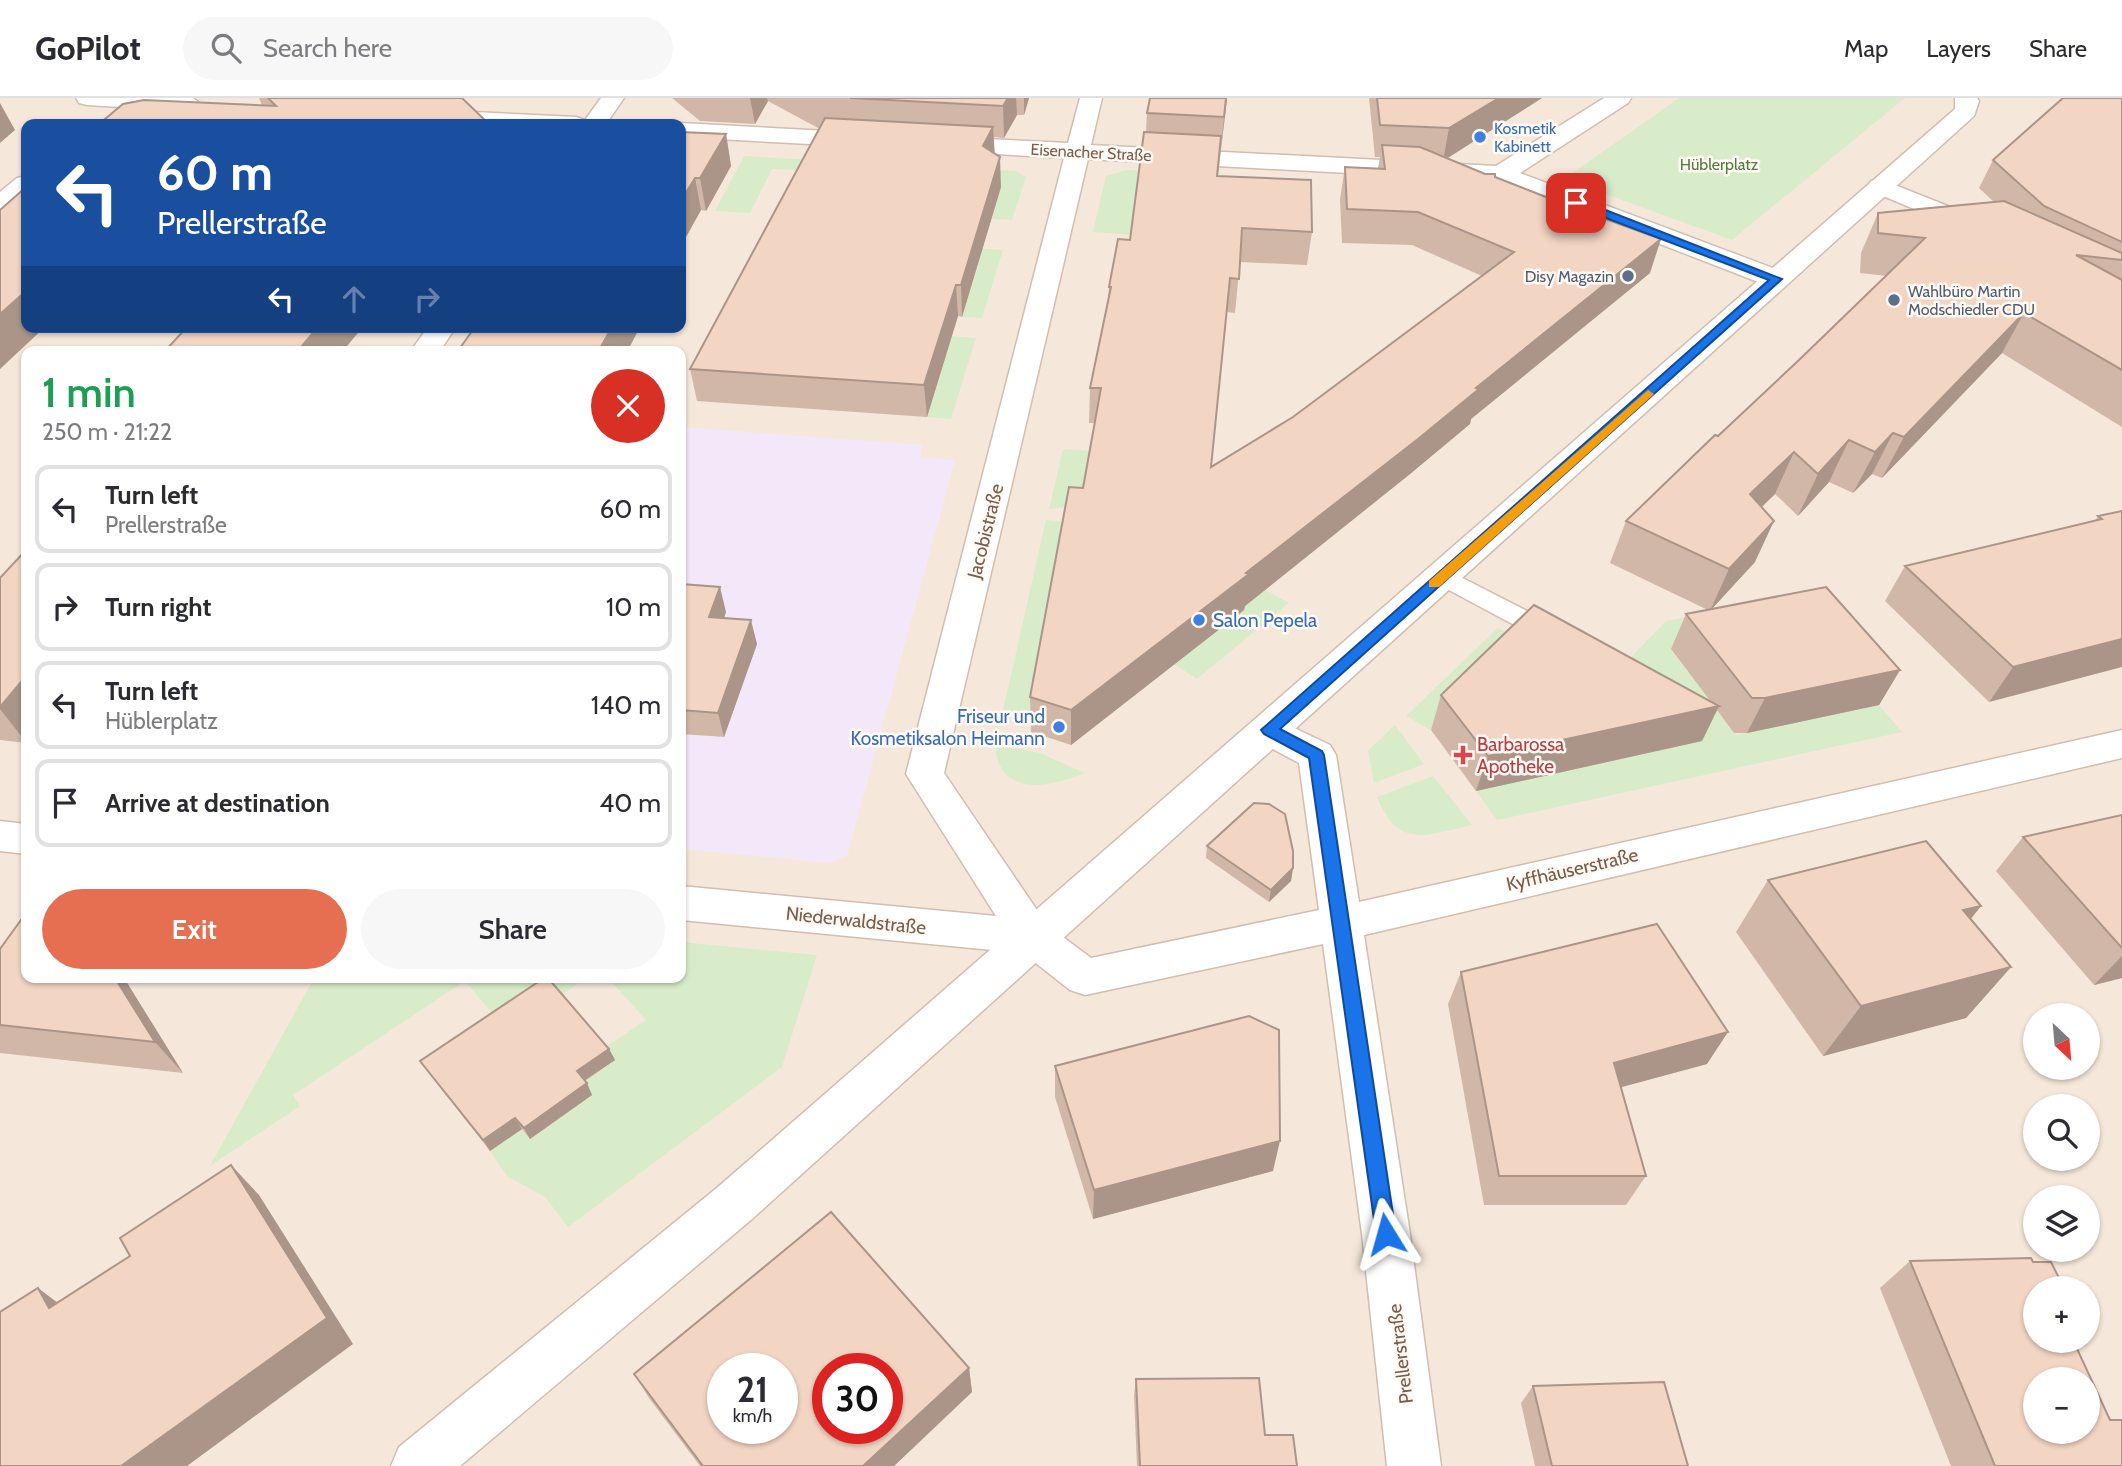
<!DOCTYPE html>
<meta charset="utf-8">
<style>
body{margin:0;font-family:Cabin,sans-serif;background:#f7f7f7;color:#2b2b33;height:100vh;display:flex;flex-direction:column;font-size:26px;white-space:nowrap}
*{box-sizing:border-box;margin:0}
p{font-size:23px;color:#7c7c81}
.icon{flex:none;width:38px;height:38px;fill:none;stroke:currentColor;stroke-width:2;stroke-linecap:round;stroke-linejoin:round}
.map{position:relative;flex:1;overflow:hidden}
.panel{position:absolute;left:21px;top:248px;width:665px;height:637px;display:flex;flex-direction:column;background:#fff;border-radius:14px;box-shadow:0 2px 5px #0004}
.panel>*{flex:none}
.guide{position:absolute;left:21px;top:21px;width:665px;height:214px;border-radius:14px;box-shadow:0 2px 5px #0004;background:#1a4fa0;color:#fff;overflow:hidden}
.needle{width:46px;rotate:154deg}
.fabs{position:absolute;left:2023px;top:905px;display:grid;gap:14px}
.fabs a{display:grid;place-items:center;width:77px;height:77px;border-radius:50%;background:#fff;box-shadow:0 2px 5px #0004;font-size:35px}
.speed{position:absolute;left:707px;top:1255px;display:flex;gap:14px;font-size:35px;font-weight:700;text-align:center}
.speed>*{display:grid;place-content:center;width:91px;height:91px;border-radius:50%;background:#fff;box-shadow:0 2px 5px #0004;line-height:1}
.speed small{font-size:18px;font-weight:400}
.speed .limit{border:10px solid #d22;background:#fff;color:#111}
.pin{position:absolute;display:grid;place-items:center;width:60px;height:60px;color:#fff;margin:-30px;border-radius:14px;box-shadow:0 4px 10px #0006}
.me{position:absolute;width:77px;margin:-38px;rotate:352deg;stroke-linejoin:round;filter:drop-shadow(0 0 5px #0008)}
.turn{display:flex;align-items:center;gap:24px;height:147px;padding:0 21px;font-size:32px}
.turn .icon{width:91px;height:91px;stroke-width:2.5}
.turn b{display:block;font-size:49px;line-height:60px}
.lanes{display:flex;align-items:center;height:66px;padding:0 21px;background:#0003;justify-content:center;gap:35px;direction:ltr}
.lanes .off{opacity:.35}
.round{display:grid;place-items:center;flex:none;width:74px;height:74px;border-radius:37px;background:#f7f7f7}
.summary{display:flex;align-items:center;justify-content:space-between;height:119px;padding:0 21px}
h1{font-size:42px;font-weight:600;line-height:52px;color:#1e9e55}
.button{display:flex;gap:14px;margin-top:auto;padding:14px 21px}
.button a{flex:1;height:80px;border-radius:42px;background:#e76f51;color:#fff;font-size:28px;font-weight:600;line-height:80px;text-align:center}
.button a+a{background:#f7f7f7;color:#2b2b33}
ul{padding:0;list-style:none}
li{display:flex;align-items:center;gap:21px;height:88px;margin:0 14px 10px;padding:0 7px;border:4px solid #e1e1e2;border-radius:14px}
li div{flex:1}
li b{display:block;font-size:26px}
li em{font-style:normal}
header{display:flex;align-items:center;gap:42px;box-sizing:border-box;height:98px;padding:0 35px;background:#fff;border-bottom:2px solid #e1e1e2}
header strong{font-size:33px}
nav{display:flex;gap:38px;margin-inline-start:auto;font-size:24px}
.search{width:490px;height:63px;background:#f7f7f7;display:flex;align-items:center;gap:18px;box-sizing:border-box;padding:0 24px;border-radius:38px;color:#7c7c81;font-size:26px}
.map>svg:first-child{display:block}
.residential{fill:#f5e8da;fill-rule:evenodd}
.education{fill:#f3e8fa}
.green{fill:#d8ecc9}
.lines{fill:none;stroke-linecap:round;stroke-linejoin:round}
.service-casing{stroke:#d1beb0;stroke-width:3}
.minor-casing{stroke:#d1beb0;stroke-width:3}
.tertiary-casing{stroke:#d1beb0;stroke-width:3}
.service{fill:#fff;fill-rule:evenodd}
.minor{fill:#fff;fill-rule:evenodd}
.tertiary{fill:#fff;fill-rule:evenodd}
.wall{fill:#d1b7a8}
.shaded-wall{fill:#aa9588}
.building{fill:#f3d5c3;stroke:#aa9588;stroke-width:2;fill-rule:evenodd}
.route{fill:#1a73e8;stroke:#114b97;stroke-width:2}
.slow{fill:#f59e0b}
.shop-dot{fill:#3f7fe0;stroke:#fffaf3;stroke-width:2.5}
.service-dot{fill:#5c6f8a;stroke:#fffaf3;stroke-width:2.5}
.health-dot{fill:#e0444e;stroke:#fffaf3;stroke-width:2.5}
.labels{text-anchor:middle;stroke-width:5;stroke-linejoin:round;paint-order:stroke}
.far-shop-label{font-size:16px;fill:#366cbe;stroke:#fffaf3;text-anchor:start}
.far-street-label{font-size:16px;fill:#7a5c4d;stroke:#fffaf3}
.far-park-label{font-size:16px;fill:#537a41;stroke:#fffaf3}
.far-service-label{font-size:16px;fill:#4e5e75;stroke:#fffaf3;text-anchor:end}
.street-label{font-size:19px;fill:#7a5c4d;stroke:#fffaf3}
.shop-label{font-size:19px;fill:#366cbe;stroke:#fffaf3;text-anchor:start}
.health-label{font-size:19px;fill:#be3a42;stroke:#fffaf3;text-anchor:start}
</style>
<header>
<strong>GoPilot</strong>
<div class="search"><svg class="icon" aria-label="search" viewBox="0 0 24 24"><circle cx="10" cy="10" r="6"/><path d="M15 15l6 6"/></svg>Search here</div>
<nav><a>Map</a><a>Layers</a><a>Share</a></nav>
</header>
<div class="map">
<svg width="2122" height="1368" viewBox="0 0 2122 1368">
<rect width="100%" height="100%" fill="#fdf6ec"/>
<path class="residential" d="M0,0H2122V1368H0ZM26,26H681V229H26ZM26,254H681V880H26ZM2035,917H2088V970H2035ZM2035,1008H2088V1060H2035ZM2035,1099H2088V1152H2035ZM2035,1190H2088V1242H2035ZM723,1270H782V1330H723ZM828,1270H887V1330H828ZM2035,1281H2088V1334H2035Z"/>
<polygon class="education" points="681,329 922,347 920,360 955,362 847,758 830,765 681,751"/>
<g class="green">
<polygon points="1679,0 1905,0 1732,142 1564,81"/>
<polygon points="744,58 864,65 860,75 772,71 750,115 715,113"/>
<polygon points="892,67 1016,73 1026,79 1012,122 992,121 1001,89"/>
<polygon points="1126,72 1214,77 1134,137 1093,134 1106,78"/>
<polygon points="863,142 1003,152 982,220 962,219 979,166 879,160 872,175 860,179 857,189 828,186 809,227 976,240 951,321 927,319 946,253 810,244 803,259 777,257 769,274 714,271 745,213 782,215 806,167"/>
<polygon points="1063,351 1162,358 1090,384 1074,408 1049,411"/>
<polygon points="1046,422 1068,424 1034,614 1003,612"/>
<polygon points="1153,428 1289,505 1197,581 1174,566"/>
<polygon points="1829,491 1852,516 1671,552 1736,637 1879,607 1902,634 1497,722 1476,693 1656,653 1603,588 1666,523"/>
<polygon points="1498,530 1523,543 1431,632 1406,618"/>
<polygon points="1395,627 1424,666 1374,685 1368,653"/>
<path d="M995,646L1040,655L1085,675C1048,690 998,700 995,646Z"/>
<path d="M1433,678L1472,727C1426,737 1398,752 1377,699Z"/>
<polygon points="681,844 817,857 782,969 568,1129 545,1099 507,1078 490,1053 522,1031 531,1041 592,997 582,984 615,962 604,950 646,922 608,880 681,880"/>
<polygon points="314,880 586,880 559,899 500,924 465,883 293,997 300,1008 210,1068"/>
</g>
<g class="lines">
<defs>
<polygon id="service" points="1443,470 1564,532 1568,538 1564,544 1555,547 1546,544 1434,484 1431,478 1434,472"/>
<g id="minor">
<polygon points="76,0 193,0 201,6 198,11 190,13 87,7 79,5"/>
<polygon points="601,0 624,0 606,26 438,26 424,24 420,19 424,14 432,12 576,19 585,22"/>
<polygon points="1080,0 1102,0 1091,47 1496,68 1604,0 1631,0 1628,5 1520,75 1786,175 1789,181 1786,187 1776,189 1766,187 1497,83 1088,61 944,675 1047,827 1091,860 1319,812 1299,665 1256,642 1250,632 1256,622 1269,618 1330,647 1336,657 1359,804 2122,632 2122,660 1364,837 1410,1136 1441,1368 1387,1368 1362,1136 1323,846 1085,897 1070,892 1023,855 681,822 681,788 996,818 906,676 1064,60 944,53 936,51 932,46 936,41 944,39 1068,45"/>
<polygon points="681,25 866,35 874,37 878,42 874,47 866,49 681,39 681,26 676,26"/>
<polygon points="26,78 26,97 9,111 0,114 0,94 17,80"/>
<polygon points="1880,81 1990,125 1994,130 1990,135 1981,138 1972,135 1871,93 1868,88 1871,83"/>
<polygon points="428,229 456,229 439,254 410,254"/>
<polygon points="0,723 26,726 26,756 0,753"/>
</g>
<polygon id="tertiary" points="1955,0 1977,0 1979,3 1974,18 752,1121 460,1368 391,1368 399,1349 718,1089 1955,11"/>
</defs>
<use href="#service" class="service-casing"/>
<use href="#minor" class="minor-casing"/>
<use href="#tertiary" class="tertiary-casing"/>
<use href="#service" class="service"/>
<use href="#minor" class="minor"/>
<use href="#tertiary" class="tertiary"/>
</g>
<g class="wall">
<polygon points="259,0 462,0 489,26 262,7"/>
<polygon points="672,0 1029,0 1024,17 1017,17 1004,40 994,39 994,55 1001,89 962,219 958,218 927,319 697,303 690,271 820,30 818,30 768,3 755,26 700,23"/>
<polygon points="1150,0 1227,0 1218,78 1312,134 1307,167 1240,164 1235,215 1227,214 1211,368 1293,319 1482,178 1412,147 1342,145 1340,101 1345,69 1378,70 1380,59 1375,59 1369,0 1542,0 1447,60 1495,79 1650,175 1471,321 1470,326 1410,376 1245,508 1244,512 1071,647 1031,634 1030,599 1083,390 1095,325 1089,325 1090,290 1108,203 1109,189 1130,142 1146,34 1147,15"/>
<polygon points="2122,0 2122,329 2002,255 1882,380 1872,376 1853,395 1829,384 1798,418 1775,396 1762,409 1755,464 1711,511 1900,572 1879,607 1747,635 1734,635 1717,612 1702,643 1476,693 1431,632 1441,597 1711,604 1671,551 1686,516 1708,512 1610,465 1626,423 1799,262 1887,178 1860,175 1861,155 1878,115 1994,104 1979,90 1993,62"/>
<polygon points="681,34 726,36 731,68 706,113 701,112 681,148"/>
<polygon points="460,250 627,254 461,254"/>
<polygon points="2122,413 1989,604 1885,503 1905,468 2095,423 2098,418"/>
<polygon points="26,452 26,645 0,642 0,480"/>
<polygon points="681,486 726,514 724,520 757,546 724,639 681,636"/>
<polygon points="2122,717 2122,880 2094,887 1996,773 2023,739"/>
<polygon points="1207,748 1293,770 1291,783 1269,804 1206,760"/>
<polygon points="1768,782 1981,808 1971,821 2011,869 1966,920 1823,958 1736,834"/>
<polygon points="0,851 26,880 124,880 183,975 0,955"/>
<polygon points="1461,874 1707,966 1621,989 1646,1078 1626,1107 1484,1107 1448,906"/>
<polygon points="609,951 615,962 585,983 592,997 530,1041 522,1031 490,1053 428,974 420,963"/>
<polygon points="1055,968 1273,1073 1093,1121 1055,999"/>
<polygon points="1910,1163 2035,1190 2110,1322 2122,1368 1951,1368 1880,1190"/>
<polygon points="969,1270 972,1294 894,1368 700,1368 649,1300 634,1276"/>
<polygon points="1136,1281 1265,1337 1297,1368 1137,1368 1134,1298"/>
<polygon points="1533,1288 1688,1368 1535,1368 1521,1305"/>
</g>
<g class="shaded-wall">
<polygon points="750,0 767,0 768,3 755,26"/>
<polygon points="1008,0 1016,0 1017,17 1004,40 1003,8"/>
<polygon points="1024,0 1029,0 1024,17"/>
<polygon points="1226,0 1227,0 1221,51 1224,19"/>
<polygon points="1499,0 1542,0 1443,63 1449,30"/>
<polygon points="0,5 15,32 0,45"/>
<polygon points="993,29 995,59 983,48"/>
<polygon points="726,36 731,68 706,113 700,80"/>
<polygon points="1000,59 1001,89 962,219 961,187"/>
<polygon points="695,80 701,112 681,148 681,103"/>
<polygon points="1661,141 1650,175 1471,321 1470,326 1410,376 1245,508 1244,512 1071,647 1071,612 1246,475"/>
<polygon points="956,187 958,218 927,319 924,287"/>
<polygon points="26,193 26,229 45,229 0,271 0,216"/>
<polygon points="2024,215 2002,255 1882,380 1904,339"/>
<polygon points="318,229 363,229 342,254 297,254"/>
<polygon points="612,229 640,229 627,254 598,254"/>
<polygon points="1893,335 1872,376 1853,395 1875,354"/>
<polygon points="1849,342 1829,384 1798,418 1818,376"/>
<polygon points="1794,354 1775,396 1731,438 1750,396"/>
<polygon points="1774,423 1755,464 1710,513 1729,471"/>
<polygon points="720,489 726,514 716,544 709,519"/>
<polygon points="751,522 757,546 724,639 718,615"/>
<polygon points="2122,541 2122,569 1989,604 2013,569"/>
<polygon points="1900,572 1879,607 1747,635 1765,600"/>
<polygon points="26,578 26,644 0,611 0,609"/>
<polygon points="1719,608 1702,643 1476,693 1488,658"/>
<polygon points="1293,770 1291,783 1269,804 1271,792"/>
<polygon points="1981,808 1939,860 1963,812"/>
<polygon points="2122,858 2122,880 2094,887"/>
<polygon points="2011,869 1966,920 1823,958 1861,908"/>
<polygon points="115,880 124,880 183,975 155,944"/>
<polygon points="1728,934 1707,966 1596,996 1614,965"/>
<polygon points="609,951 615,962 582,984 577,973"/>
<polygon points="587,985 592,997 530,1041 524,1030"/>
<polygon points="515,1020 522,1031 490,1053 483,1042"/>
<polygon points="1280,1043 1273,1073 1093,1121 1094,1092"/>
<polygon points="231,1067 259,1097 353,1246 187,1368 121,1368"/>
<polygon points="38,1190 74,1217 49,1210"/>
<polygon points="969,1270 972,1294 894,1368 863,1368"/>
</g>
<g class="building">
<polygon points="268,0 462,0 489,26 99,26 123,6 144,2 276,8"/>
<polygon points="850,0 1008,0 1003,8"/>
<polygon points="1150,0 1226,0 1224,19 1147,15"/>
<polygon points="1377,0 1499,0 1449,30 1380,27"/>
<polygon points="2063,0 2122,0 2122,144 2044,108 1993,62"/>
<polygon points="825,20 993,29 983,48 1000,59 961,187 956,187 924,287 690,271"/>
<polygon points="681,34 726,36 700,80 695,80 681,103"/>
<polygon points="1144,34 1221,38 1217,78 1311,82 1312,134 1242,130 1239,181 1230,180 1211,369 1293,319 1514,154 1418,114 1347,111 1345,69 1385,71 1382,47 1420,49 1485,76 1495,76 1495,79 1569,108 1661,141 1476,290 1479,291 1418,341 1246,475 1249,476 1071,612 1030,599 1069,389 1083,390 1101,290 1090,290 1111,189 1109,189 1118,141 1130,142"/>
<polygon points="26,89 26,193 0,216 0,112"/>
<polygon points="2004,103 2122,155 2122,162 2076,157 2122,182 2122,272 2024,215 1904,339 1893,335 1875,354 1849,342 1818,376 1794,354 1750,396 1774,423 1729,471 1626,423 1715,337 1718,338 1799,262 1925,140 1878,135 1878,115"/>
<polygon points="187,229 318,229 297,254 164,254"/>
<polygon points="475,229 612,229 598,254 510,254 460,250"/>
<polygon points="2122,413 2122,541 2013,569 1905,468 2102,421 2098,418"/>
<polygon points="26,452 26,578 0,609 0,480"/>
<polygon points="681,486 720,489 709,519 751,522 718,615 681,612"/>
<polygon points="1826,489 1900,572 1765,600 1752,600 1686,516"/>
<polygon points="1534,507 1719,608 1488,658 1441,597"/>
<polygon points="1254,705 1269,706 1285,716 1293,753 1293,770 1271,792 1207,748"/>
<polygon points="2122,717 2122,850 2023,739"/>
<polygon points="1926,743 1981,808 1963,812 2011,869 1861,908 1768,782"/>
<polygon points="26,815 26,880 115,880 155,944 0,927 0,851"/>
<polygon points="1657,826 1728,934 1614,965 1646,1078 1499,1078 1461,874"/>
<polygon points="544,880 548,880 609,951 577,973 587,985 524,1030 515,1020 483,1042 420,963"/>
<polygon points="1249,918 1279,932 1280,1043 1094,1092 1055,968"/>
<polygon points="231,1067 327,1220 121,1368 0,1368 0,1214 38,1190 49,1210 130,1158 120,1140"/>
<path d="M831,1114L969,1270L863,1368H703L634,1276ZM723,1270H782V1330H723ZM828,1270H887V1330H828Z"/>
<path d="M2031,1160L2033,1164H2051L2064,1190H2035V1242H2073L2110,1322H2122V1368H1995L1910,1163ZM2035,1281H2088V1334H2035Z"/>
<polygon points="1259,1280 1265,1337 1293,1337 1297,1368 1140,1368 1136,1281"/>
<polygon points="1664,1284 1688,1368 1552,1368 1533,1288"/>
</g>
<polygon class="route" points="1572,102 1580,102 1782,181 1280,631 1322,653 1324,657 1396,1136 1393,1143 1386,1146 1379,1143 1376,1136 1309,660 1264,636 1261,632 1769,182 1572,107"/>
<polygon class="slow" points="1648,292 1654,296 1652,298 1439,489 1429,489 1429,483"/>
<g class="shop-dot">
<circle cx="1480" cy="39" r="7"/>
<circle cx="1199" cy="522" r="7"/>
<circle cx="1059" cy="629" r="7"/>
</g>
<g class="service-dot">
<circle cx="1628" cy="178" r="7"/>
<circle cx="1894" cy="202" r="7"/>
</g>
<path class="health-dot" d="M1459.5 646.5h7v7h7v7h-7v7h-7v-7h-7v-7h7z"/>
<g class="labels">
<g class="far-shop-label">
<text x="1494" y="36">Kosmetik<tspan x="1494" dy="18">Kabinett</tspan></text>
</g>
<g class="far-street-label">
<text transform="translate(1091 54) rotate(3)" y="6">Eisenacher Straße</text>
</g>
<g class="far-park-label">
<text x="1719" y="72">Hüblerplatz</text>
</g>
<g class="far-service-label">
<text x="1614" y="184">Disy Magazin</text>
<text x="1908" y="199" text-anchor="start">Wahlbüro Martin<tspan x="1908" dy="18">Modschiedler CDU</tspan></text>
</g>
<g class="street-label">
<text transform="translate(985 433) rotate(-76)" y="7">Jacobistraße</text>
<text transform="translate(1572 771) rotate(-13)" y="7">Kyffhäuserstraße</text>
<text transform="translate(856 822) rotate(6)" y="7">Niederwaldstraße</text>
<text transform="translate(1400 1256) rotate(-97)" y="7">Prellerstraße</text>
</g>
<g class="shop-label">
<text x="1213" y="529">Salon Pepela</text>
<text x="1045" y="625" text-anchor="end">Friseur und<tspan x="1045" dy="22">Kosmetiksalon Heimann</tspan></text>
</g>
<g class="health-label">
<text x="1477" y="653">Barbarossa<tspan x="1477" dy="22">Apotheke</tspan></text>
</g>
</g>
</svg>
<div class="fabs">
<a><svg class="needle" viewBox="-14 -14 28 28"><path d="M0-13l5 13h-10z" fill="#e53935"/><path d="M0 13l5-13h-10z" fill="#7c7c81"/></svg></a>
<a><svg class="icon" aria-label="search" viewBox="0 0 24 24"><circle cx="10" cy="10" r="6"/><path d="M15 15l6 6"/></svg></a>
<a><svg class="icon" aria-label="layers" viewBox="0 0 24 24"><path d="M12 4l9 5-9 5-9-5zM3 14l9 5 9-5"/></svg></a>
<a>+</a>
<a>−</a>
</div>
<div class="speed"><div>21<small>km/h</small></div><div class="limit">30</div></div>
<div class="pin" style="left:1576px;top:105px;background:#d93025"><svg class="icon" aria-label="arrive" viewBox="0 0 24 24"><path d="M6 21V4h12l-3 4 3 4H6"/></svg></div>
<svg class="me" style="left:1386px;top:1136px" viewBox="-20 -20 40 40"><path d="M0-17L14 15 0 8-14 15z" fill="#1a73e8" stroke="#fff" stroke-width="4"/></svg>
<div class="guide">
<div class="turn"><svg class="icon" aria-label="left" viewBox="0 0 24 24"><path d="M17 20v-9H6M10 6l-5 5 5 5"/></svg><div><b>60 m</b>Prellerstraße</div></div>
<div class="lanes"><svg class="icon" aria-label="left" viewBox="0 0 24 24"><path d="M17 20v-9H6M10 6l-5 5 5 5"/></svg><svg class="icon off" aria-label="ahead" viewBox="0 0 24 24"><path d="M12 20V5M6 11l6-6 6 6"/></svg><svg class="icon off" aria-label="right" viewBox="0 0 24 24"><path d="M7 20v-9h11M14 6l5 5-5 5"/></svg></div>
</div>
<section class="panel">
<div class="summary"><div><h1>1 min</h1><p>250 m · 21:22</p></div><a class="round" style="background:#d93025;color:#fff"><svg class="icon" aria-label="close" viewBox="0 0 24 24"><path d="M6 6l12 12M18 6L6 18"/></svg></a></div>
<ul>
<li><svg class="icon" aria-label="left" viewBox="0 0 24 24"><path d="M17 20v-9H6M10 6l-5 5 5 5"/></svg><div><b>Turn left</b><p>Prellerstraße</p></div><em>60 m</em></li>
<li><svg class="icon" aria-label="right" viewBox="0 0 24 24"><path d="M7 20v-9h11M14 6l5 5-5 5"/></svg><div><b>Turn right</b></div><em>10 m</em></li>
<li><svg class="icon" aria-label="left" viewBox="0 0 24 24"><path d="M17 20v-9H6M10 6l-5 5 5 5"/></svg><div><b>Turn left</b><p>Hüblerplatz</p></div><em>140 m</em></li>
<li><svg class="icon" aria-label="arrive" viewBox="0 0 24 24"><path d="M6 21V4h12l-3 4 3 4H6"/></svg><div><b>Arrive at destination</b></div><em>40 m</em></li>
</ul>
<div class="button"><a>Exit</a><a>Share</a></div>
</section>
</div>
